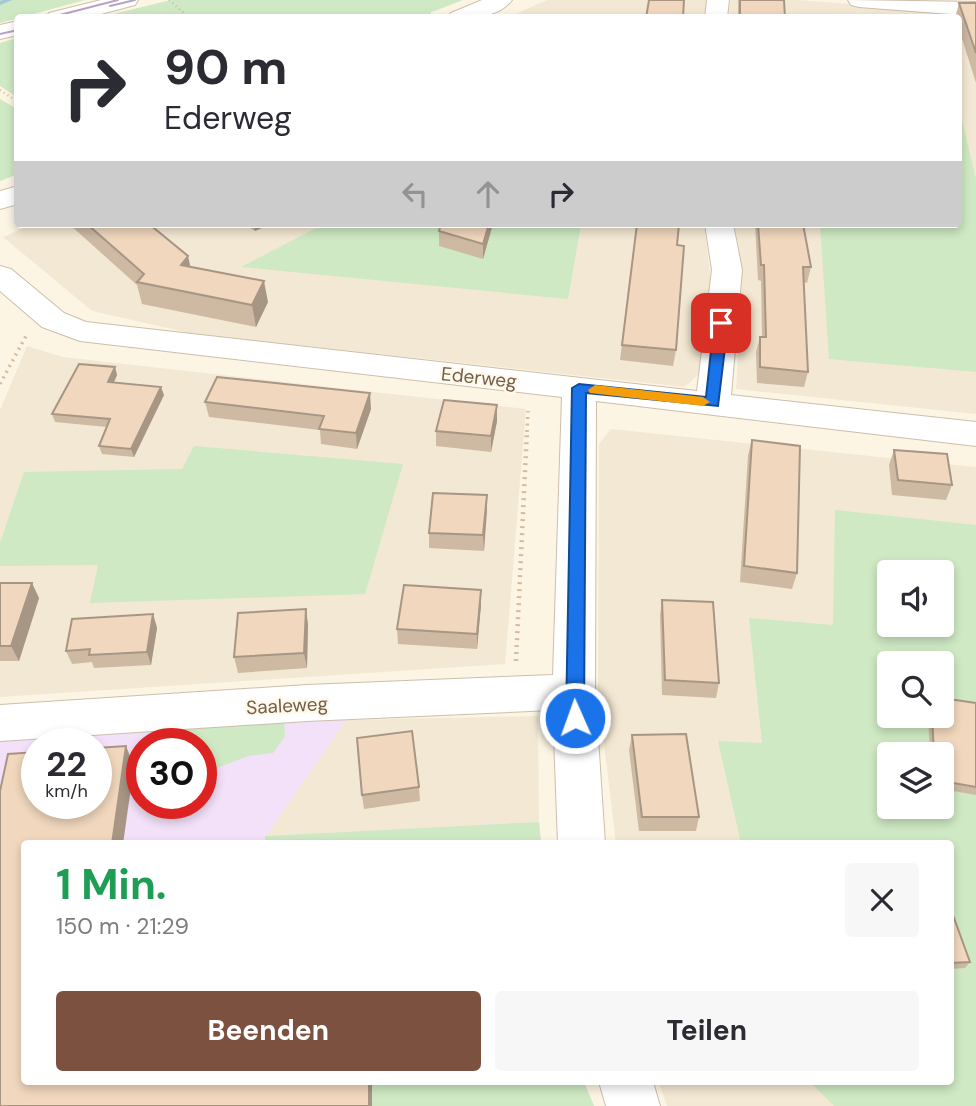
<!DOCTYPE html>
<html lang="de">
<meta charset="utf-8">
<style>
body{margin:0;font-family:"DM Sans",sans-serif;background:#f7f7f7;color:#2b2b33;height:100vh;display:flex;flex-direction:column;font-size:26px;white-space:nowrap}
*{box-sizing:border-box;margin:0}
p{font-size:23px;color:#7c7c81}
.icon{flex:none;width:38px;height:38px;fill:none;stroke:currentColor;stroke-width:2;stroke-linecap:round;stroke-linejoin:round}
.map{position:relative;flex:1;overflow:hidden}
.panel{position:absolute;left:21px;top:840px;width:933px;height:245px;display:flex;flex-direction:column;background:#fff;border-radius:7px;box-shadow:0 4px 10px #0003}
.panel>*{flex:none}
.guide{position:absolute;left:14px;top:14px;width:948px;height:214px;border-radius:7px;box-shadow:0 4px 10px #0003;background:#fff;color:#2b2b33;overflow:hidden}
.buttons{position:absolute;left:877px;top:560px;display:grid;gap:14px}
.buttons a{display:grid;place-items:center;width:77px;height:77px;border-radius:7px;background:#fff;box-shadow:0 4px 10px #0003;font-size:35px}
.speed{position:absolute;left:21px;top:728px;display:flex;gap:14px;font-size:35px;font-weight:700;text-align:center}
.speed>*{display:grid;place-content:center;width:91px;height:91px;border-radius:50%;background:#fff;box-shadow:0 4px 10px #0003;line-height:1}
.speed small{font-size:18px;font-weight:400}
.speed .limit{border:10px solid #d22;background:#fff;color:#111}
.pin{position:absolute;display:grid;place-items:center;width:60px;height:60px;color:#fff;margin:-30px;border-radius:14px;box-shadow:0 4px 10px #0006}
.me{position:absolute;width:77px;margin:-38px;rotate:358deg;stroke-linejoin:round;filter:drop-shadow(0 0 5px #0008)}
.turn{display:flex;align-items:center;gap:24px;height:147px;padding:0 35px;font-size:32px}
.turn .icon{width:91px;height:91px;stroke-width:2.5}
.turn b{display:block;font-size:49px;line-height:60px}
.lanes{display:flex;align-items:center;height:66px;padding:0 35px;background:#0003;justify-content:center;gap:35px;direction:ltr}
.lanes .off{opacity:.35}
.round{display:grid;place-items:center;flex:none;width:74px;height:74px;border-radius:7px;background:#f7f7f7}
.head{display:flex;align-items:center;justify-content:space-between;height:119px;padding:0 35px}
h1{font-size:42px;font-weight:700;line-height:52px;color:#1e9e55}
.action{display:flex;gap:14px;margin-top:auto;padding:14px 35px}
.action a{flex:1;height:80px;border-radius:7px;background:#7d513f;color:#fff;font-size:28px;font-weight:700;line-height:80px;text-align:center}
.action a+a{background:#f7f7f7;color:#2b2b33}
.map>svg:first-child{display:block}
.residential{fill:#f3e8d3;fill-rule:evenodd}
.education{fill:#f2e1f8;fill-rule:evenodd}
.green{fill:#cee9c3;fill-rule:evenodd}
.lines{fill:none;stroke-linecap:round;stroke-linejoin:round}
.stream{fill:#a0c8d6;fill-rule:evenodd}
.street-casing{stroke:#cdbeab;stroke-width:2}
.secondary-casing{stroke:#d0bfa9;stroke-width:2}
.path-far3{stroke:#d5bba0;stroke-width:2.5;stroke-dasharray:1 3.5;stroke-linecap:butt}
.path-far2{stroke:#d5bba0;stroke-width:3.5;stroke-dasharray:2 4.5;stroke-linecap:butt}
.path-far1{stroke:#d5bba0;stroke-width:4.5;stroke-dasharray:2 5;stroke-linecap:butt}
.path{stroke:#d5bba0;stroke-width:5;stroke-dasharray:2.5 7;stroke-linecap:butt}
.street{fill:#fff;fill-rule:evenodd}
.secondary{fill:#fff;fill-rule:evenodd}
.tram{stroke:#b9a3c5;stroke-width:2}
.wall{fill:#ceb9a3}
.shaded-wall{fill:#a89684}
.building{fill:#f0d7bd;stroke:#a89684;stroke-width:2}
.route{fill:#1a73e8;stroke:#114b97;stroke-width:2}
.slow{fill:#f59e0b}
.labels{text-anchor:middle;stroke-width:5;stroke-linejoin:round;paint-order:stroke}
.street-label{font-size:19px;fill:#745e4b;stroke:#fff9eb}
</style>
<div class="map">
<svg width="976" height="1106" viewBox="0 0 976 1106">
<rect width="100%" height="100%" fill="#fcf5e4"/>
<g class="residential">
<polygon points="547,0 706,0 704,17 507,18"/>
<polygon points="733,0 797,0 976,13 976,414 736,389 742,286 739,247 734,224 959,224 959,18 729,18 730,1"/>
<polygon points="33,224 704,224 711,282 703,370 685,387 194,334 92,311 3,237"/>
<polygon points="27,346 63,357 526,409 505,664 0,697 0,410"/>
<path d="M611,429L976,467V1106H667L659,1082H950V844L616,843L598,694L599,444ZM889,572H942V625H889ZM889,663H942V716H889ZM889,754H942V807H889Z"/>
<polygon points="538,716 539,822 265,836 346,720"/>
</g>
<path class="education" d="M346,720L266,836L539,822L541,843L24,844V1082H584L594,1106H0V738ZM37,744H96V803H37ZM142,744H201V803H142Z"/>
<g class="green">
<polygon points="0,0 85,0 0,23"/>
<polygon points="171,0 463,0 419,17 101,17"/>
<polygon points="17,38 18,38 17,97 0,86 0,43"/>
<polygon points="0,99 17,109 18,174 0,181"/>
<polygon points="959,108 976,179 976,372 829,359 820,224 959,224"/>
<polygon points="324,224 581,224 568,299 241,267"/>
<polygon points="194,446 403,464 365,594 90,603 98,565 0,566 0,543 24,472 182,469"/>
<path d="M835,510L976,525V1106H834L810,1082H950V844L741,843L718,741L762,743L749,618L833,625ZM889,572H942V625H889ZM889,663H942V716H889ZM889,754H942V807H889Z"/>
<polygon points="284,722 285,736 273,753 248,756 209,771 203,786 201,786 201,744 172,744 174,729"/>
<polygon points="539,822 541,843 265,843 265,836"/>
<polygon points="193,1082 584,1082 594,1106 371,1106"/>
</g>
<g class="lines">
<polygon class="stream" points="3,0 12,0 0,5 0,1"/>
<defs>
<g id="street">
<polygon points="707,0 729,0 727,18 705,18"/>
<polygon points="848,0 976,2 976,16 859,7 851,5"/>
<polygon points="705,224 733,224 742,270 731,395 976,422 976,446 596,401 595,692 605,844 558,844 553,710 307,721 0,741 0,705 307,685 553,675 562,397 80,341 42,327 0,291 0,266 11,269 64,313 86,322 697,391 712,270"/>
<polygon points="599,1082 653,1082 660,1106 606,1106"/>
</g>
<g id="secondary">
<polygon points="101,0 138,0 135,5 86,18 46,18 49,13"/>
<path d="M482,0H512C499,19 468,18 448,18L451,13Z"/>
<polygon points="18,21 18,35 0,39 0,25"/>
<polygon points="18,186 18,204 0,209 0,191"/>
</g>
</defs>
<use href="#street" class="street-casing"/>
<use href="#secondary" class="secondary-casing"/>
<g class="path-far3">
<polyline points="169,0 186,15"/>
<polyline points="421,18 432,13"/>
<polyline points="0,90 18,102"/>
</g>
<g class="path-far2">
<polyline points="0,384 26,336"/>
<polyline points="527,432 528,411"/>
</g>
<polyline class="path-far1" points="516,661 527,430"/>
<polyline class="path" points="128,759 142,760"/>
<use href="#street" class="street"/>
<use href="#secondary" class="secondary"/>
<g class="tram">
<polyline points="110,6 135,0"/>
<polyline points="48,18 118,0"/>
<polyline points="0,34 18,30"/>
</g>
</g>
<g class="wall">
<polygon points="738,0 784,0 785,18 738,18"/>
<polygon points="959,3 976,3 976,83 959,29 959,18 955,18"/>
<polygon points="69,224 149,224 190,266 268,302 256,327 142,304 137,285"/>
<polygon points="244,224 270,224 255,231"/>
<polygon points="493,224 483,259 439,246 439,231"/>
<polygon points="637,224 677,245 676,350 673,366 620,360"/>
<polygon points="755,224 803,224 811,267 807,283 804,282 808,372 804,387 757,383 756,352 760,337 762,337 761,281 758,280"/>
<polygon points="115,367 117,375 114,383 164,395 134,457 102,454 99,446 107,427 55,422 52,414"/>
<polygon points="205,402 371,409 357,449 321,444 320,430 209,417"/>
<polygon points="497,405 497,421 491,452 436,446 436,431"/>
<polygon points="752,440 797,573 792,589 740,582 748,455"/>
<polygon points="894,450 952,485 946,500 892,495 889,465"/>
<polygon points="487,495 484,551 429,548 429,533"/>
<polygon points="0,583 39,598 19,661 0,661"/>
<polygon points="662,600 719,683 716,698 662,695 660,615"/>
<polygon points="481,605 477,649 398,644 397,629"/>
<polygon points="153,614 157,628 151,665 94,668 92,662 72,664 66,651"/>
<polygon points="308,624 307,668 238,673 234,657"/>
<polygon points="976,703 976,795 942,789 942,754 930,754 928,716 942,716"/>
<polygon points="632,735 699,817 696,831 639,831 629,750"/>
<polygon points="419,787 420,801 364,809 362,795"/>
<polygon points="950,907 970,962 965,968 950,969"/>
</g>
<g class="shaded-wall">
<polygon points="254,224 270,224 255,231"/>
<polygon points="489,224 493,224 483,259 483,244"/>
<polygon points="188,256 193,278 181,265"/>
<polygon points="264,281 268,302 256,327 252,305"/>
<polygon points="115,367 117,375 110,390 108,382"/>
<polygon points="161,387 164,395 134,457 131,449"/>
<polygon points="370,393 371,409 357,449 356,433"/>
<polygon points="497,405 497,421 491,452 491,436"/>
<polygon points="487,495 487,511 484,551 483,535"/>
<polygon points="32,583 39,598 19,661 11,646"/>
<polygon points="481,590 481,605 477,649 477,634"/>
<polygon points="306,609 308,624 307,668 304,653"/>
<polygon points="153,614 157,628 151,665 147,652"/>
<polygon points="126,746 134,766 123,844 112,844"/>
<polygon points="369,1082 371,1082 372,1085 372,1106 369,1106"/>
</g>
<g class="building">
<polygon points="649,0 684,0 683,18 646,18"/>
<polygon points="740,0 784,0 785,18 740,18"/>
<polygon points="959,3 976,3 976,53"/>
<polygon points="87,224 149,224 188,256 181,265 264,281 252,305 137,282 144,274"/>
<polygon points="441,224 489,224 483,244 439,231"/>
<polygon points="637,224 679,224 677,245 684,246 676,350 622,345"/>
<polygon points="758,224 803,224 811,267 803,267 808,372 760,367 760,337 766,337 764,265 761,265"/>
<polygon points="79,364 115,367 108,382 161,387 131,449 99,446 110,419 52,414"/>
<polygon points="217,377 370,393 356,433 319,429 324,416 205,402"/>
<polygon points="444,400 497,405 491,436 436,431"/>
<polygon points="752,440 800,446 797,573 744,566"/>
<polygon points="894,450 947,454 952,485 898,480"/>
<polygon points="433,493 487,495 483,535 429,533"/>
<polygon points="0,583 32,583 11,646 0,646"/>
<polygon points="404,585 481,590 477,634 397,629"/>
<polygon points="662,600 713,602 719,683 665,680"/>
<polygon points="306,609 304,653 234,657 238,613"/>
<polygon points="153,614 147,652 89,655 90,649 66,651 72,619"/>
<polygon points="942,698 976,703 976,787 942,781 942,754 934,754 932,716 942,716"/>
<polygon points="412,731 419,787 362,795 357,738"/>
<polygon points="686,734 699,817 642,817 632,735"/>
<polygon points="126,746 112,844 24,844 24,1082 369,1082 369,1106 0,1106 0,791 8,754 37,752 37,803 96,803 96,748"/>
<polygon points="950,907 970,962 950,963"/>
</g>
<polygon class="route" points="721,319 728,323 718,406 586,393 584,718 582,723 575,725 569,723 566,718 572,388 579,384 706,397 714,323"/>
<polygon class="slow" points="595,385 703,397 710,402 703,406 590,393 588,390"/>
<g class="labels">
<g class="street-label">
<text transform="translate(479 377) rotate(6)" y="7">Ederweg</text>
<text transform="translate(287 705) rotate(-3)" y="7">Saaleweg</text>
</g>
</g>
</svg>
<div class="buttons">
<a><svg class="icon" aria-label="sound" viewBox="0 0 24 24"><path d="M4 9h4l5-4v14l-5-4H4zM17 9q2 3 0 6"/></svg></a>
<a><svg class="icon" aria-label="search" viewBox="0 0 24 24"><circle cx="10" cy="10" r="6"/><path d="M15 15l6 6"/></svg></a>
<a><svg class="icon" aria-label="layers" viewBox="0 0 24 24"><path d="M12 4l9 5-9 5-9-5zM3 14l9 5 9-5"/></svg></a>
</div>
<div class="speed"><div>22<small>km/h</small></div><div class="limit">30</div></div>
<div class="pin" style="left:721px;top:323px;background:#d93025"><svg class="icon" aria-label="arrive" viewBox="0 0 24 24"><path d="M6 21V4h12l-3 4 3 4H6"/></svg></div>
<svg class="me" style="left:575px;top:718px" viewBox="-20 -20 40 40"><circle r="17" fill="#1a73e8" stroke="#fff" stroke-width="3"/><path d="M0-11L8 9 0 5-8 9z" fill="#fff"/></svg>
<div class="guide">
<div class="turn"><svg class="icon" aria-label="right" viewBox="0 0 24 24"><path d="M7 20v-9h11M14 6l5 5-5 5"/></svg><div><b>90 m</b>Ederweg</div></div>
<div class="lanes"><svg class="icon off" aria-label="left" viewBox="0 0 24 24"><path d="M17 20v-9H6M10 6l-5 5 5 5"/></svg><svg class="icon off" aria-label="ahead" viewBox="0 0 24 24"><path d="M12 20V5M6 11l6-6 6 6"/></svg><svg class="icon" aria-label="right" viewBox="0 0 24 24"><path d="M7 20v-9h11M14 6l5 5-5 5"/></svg></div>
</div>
<section class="panel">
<div class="head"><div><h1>1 Min.</h1><p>150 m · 21:29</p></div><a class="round"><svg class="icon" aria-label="close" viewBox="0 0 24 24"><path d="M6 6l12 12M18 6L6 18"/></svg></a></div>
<div class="action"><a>Beenden</a><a>Teilen</a></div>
</section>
</div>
